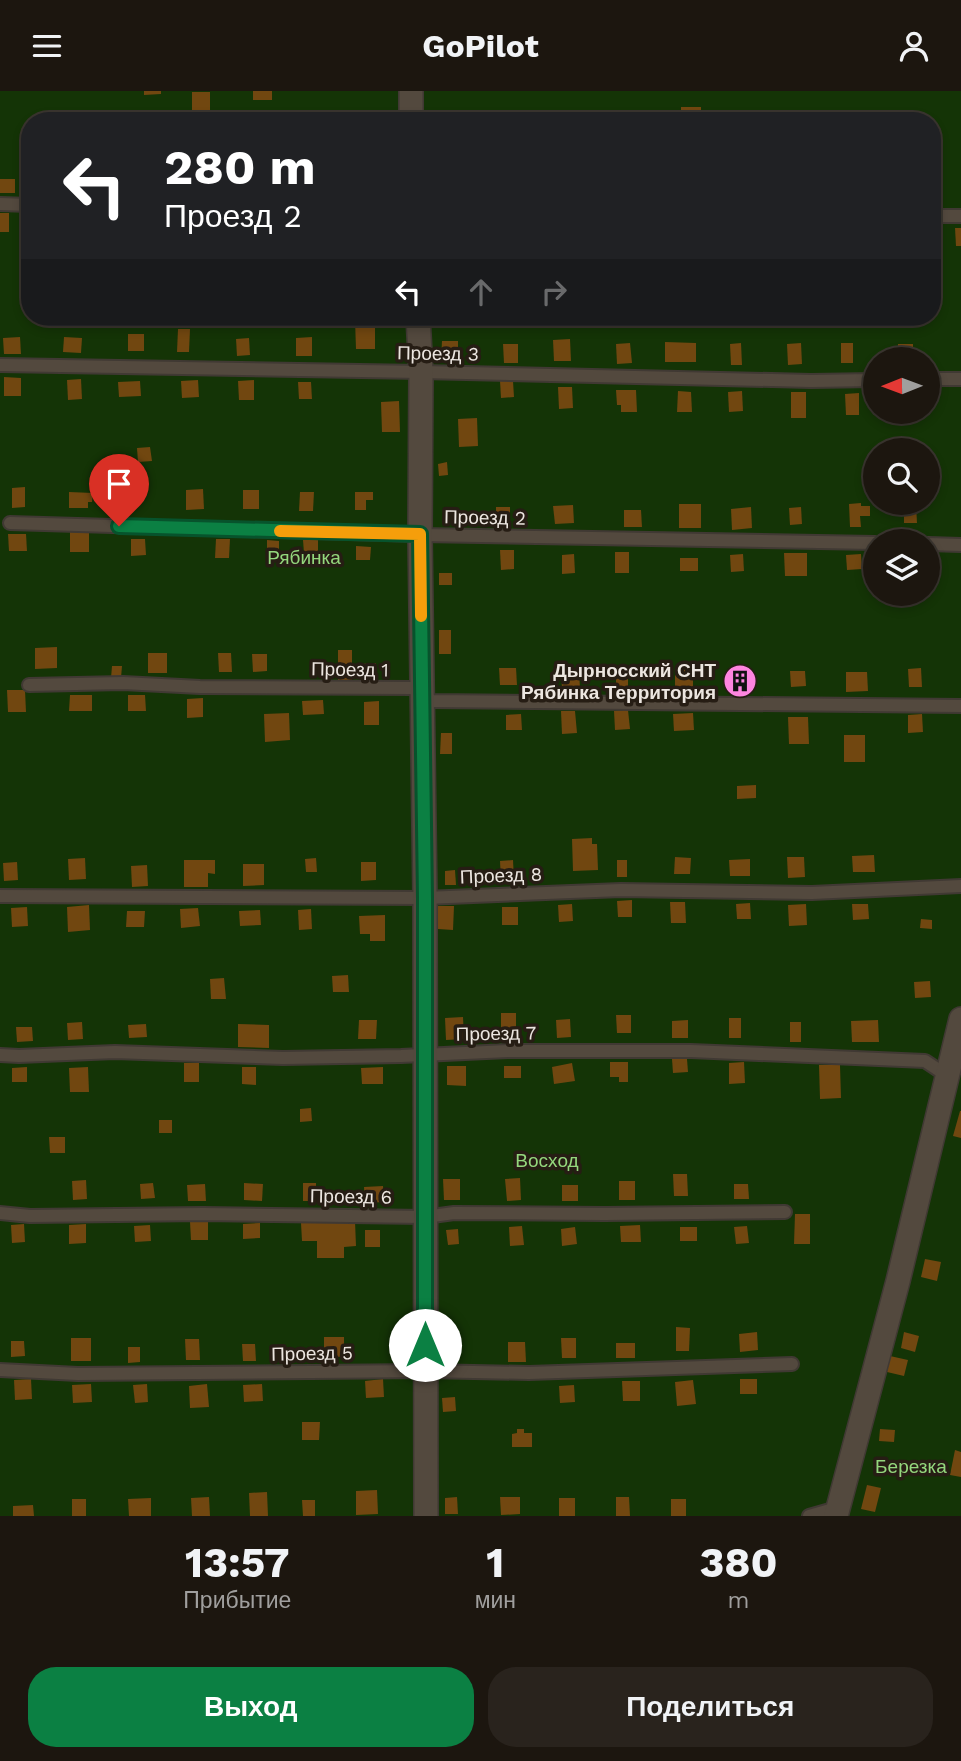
<!DOCTYPE html>
<html lang="ru">
<meta charset="utf-8">
<style>
body{margin:0;font-family:"Work Sans",sans-serif;background:#29231d;color:#f1f3f6;height:100vh;display:flex;flex-direction:column;font-size:26px;white-space:nowrap}
*{box-sizing:border-box;margin:0}
p{font-size:23px;color:#a09f9e}
.icon{flex:none;width:38px;height:38px;fill:none;stroke:currentColor;stroke-width:2;stroke-linecap:round;stroke-linejoin:round}
.map{position:relative;height:1425px;overflow:hidden}
.panel{display:flex;flex-direction:column;background:#1c160f;flex:1}
.panel>*{flex:none}
.hud{position:absolute;left:21px;top:21px;width:920px;height:214px;border-radius:28px;box-shadow:0 4px 10px #0003,0 0 0 2px #3a352f;background:#202124;color:#fff;overflow:hidden}
.needle{width:46px;rotate:269deg}
.fabs{position:absolute;left:863px;top:256px;display:grid;gap:14px}
.fabs a{display:grid;place-items:center;width:77px;height:77px;border-radius:50%;background:#1c160f;box-shadow:0 4px 10px #0003,0 0 0 2px #3a352f;font-size:35px}
.pin{position:absolute;display:grid;place-items:center;width:60px;height:60px;color:#fff;margin:-72px -30px;border-radius:50% 50% 50% 0;rotate:-45deg;box-shadow:0 0 7px #0007}
.pin .icon{rotate:45deg}
.me{position:absolute;width:77px;margin:-38px;rotate:0deg;stroke-linejoin:round;filter:drop-shadow(0 0 5px #0008)}
.turn{display:flex;align-items:center;gap:24px;height:147px;padding:0 28px;font-size:32px}
.turn .icon{width:91px;height:91px;stroke-width:2.5}
.turn b{display:block;font-size:49px;line-height:60px}
.lanes{display:flex;align-items:center;height:66px;padding:0 28px;background:#0003;justify-content:center;gap:35px;direction:ltr}
.lanes .off{opacity:.35}
.eta{display:flex;justify-content:space-evenly;align-items:center;height:119px;text-align:center}
.eta b{font-size:42px;font-weight:700;line-height:49px}
.action{display:flex;gap:14px;margin-top:auto;padding:14px 28px}
.action a{flex:1;height:80px;border-radius:28px;background:#0b8043;color:#fff;font-size:28px;font-weight:700;line-height:80px;text-align:center}
.action a+a{background:#29231d;color:#f1f3f6}
header{display:flex;justify-content:space-between;align-items:center;height:91px;padding:0 28px;background:#1c160f;font-size:32px;font-weight:700}
.map>svg:first-child{display:block}
.green{fill:#143406;fill-rule:evenodd}
.building{fill:#714710}
.lines{fill:none;stroke-linecap:round;stroke-linejoin:round}
.service-casing{stroke:#403933;stroke-width:16}
.minor-casing{stroke:#403933;stroke-width:26}
.service{stroke:#53493e;stroke-width:12}
.minor{stroke:#53493e;stroke-width:23}
.route-casing{stroke:#07532c;stroke-width:18}
.route{stroke:#0b8043;stroke-width:12}
.slow{stroke:#f59e0b;stroke-width:12}
.labels{text-anchor:middle;stroke-width:7;stroke-linejoin:round;paint-order:stroke}
.street-label{font-size:19px;fill:#ece6e0;stroke:#261d14}
.park-label{font-size:19px;fill:#94d77d;stroke:#261d14}
.poi-label{font-size:19px;font-weight:bold;fill:#ece6e0;stroke:#261d14;text-anchor:end}
</style>
<header><svg class="icon" aria-label="menu" viewBox="0 0 24 24"><path d="M4 6h16M4 12h16M4 18h16"/></svg>GoPilot<svg class="icon" aria-label="person" viewBox="0 0 24 24"><circle cx="12" cy="8" r="4"/><path d="M4 21q1-7 8-7t8 7"/></svg></header>
<div class="map">
<svg width="961" height="1425" viewBox="0 0 961 1425">
<rect width="100%" height="100%" fill="#261d14"/>
<path class="green" d="M0,0H961V1425H0ZM30,30H933V226H30ZM875,268H928V320H875ZM875,359H928V411H875ZM875,450H928V502H875Z"/>
<g class="building">
<polygon points="144,0 161,0 161,3 144,4"/>
<rect x="253" y="0" width="19" height="9"/>
<rect x="192" y="1" width="18" height="27"/>
<rect x="681" y="16" width="20" height="14"/>
<polygon points="396,20 406,20 406,30 391,30 391,27 396,27"/>
<rect x="0" y="88" width="15" height="14"/>
<rect x="0" y="122" width="9" height="19"/>
<polygon points="955,137 961,137 961,155 956,155"/>
<polygon points="355,229 375,229 375,258 356,258"/>
<polygon points="178,238 190,238 189,261 177,261"/>
<rect x="128" y="243" width="16" height="17"/>
<polygon points="20,246 21,263 4,263 3,247"/>
<polygon points="64,246 82,247 81,262 63,261"/>
<polygon points="312,246 312,265 296,265 296,247"/>
<polygon points="249,247 250,264 237,265 236,248"/>
<polygon points="570,248 571,270 554,270 553,249"/>
<polygon points="442,250 458,250 458,270 441,269"/>
<polygon points="665,251 696,252 696,271 665,271"/>
<polygon points="630,252 632,272 617,273 616,253"/>
<polygon points="741,252 742,274 731,274 730,253"/>
<polygon points="801,252 802,273 788,274 787,253"/>
<rect x="841" y="252" width="12" height="20"/>
<polygon points="503,253 518,253 518,272 504,272"/>
<rect x="898" y="253" width="15" height="15"/>
<polygon points="4,286 21,287 21,305 4,305"/>
<polygon points="81,288 82,308 68,309 67,289"/>
<polygon points="198,289 199,306 182,307 181,290"/>
<polygon points="254,289 254,309 239,309 238,290"/>
<polygon points="140,290 141,305 119,306 118,291"/>
<polygon points="500,290 513,290 514,306 501,307"/>
<polygon points="298,291 311,291 312,308 299,308"/>
<polygon points="558,296 572,296 573,317 559,318"/>
<polygon points="616,299 636,299 637,321 621,321 621,314 617,314"/>
<polygon points="678,300 691,301 692,321 677,321"/>
<polygon points="742,300 743,320 729,321 728,301"/>
<rect x="791" y="301" width="15" height="26"/>
<polygon points="859,302 859,324 846,324 845,303"/>
<polygon points="399,310 400,341 382,341 381,311"/>
<polygon points="899,320 911,320 911,325 899,326"/>
<polygon points="477,327 478,355 459,356 458,328"/>
<polygon points="150,356 152,370 138,371 137,357"/>
<polygon points="447,371 448,384 439,385 438,373"/>
<polygon points="25,396 25,416 12,417 12,397"/>
<polygon points="203,398 204,418 186,419 186,399"/>
<rect x="243" y="399" width="16" height="19"/>
<polygon points="69,401 93,402 92,411 88,411 88,417 69,417"/>
<polygon points="300,401 314,401 313,420 299,420"/>
<polygon points="355,401 373,401 373,409 366,409 366,419 355,419"/>
<polygon points="861,412 861,415 870,415 870,425 860,425 861,436 850,436 849,413"/>
<rect x="679" y="413" width="22" height="24"/>
<polygon points="904,413 916,413 917,432 904,432"/>
<polygon points="573,414 574,432 555,433 553,415"/>
<rect x="496" y="416" width="14" height="21"/>
<polygon points="751,416 752,437 732,439 731,418"/>
<polygon points="801,416 802,433 790,434 789,417"/>
<polygon points="624,419 641,419 642,436 624,436"/>
<polygon points="70,441 89,442 89,461 70,461"/>
<polygon points="8,443 26,443 27,460 9,460"/>
<polygon points="131,448 145,448 146,464 131,465"/>
<polygon points="216,448 230,448 229,467 215,467"/>
<polygon points="318,448 318,462 304,462 303,449"/>
<polygon points="267,449 279,450 279,466 267,466"/>
<polygon points="356,455 371,456 370,469 356,469"/>
<polygon points="500,459 514,459 514,478 501,479"/>
<rect x="615" y="461" width="14" height="21"/>
<polygon points="784,462 807,462 807,485 785,485"/>
<polygon points="574,463 575,482 562,483 562,464"/>
<polygon points="743,463 744,480 731,481 730,464"/>
<polygon points="861,463 862,478 847,479 846,464"/>
<rect x="680" y="467" width="18" height="13"/>
<rect x="439" y="482" width="13" height="12"/>
<rect x="439" y="539" width="12" height="24"/>
<polygon points="57,556 57,577 35,578 35,557"/>
<rect x="338" y="559" width="14" height="30"/>
<rect x="148" y="562" width="19" height="20"/>
<polygon points="218,562 231,562 232,581 219,581"/>
<polygon points="252,563 267,563 267,580 253,581"/>
<polygon points="376,572 376,587 361,587 360,573"/>
<polygon points="112,575 122,575 121,587 111,587"/>
<polygon points="499,577 516,577 517,594 500,594"/>
<polygon points="921,577 922,596 909,596 908,578"/>
<rect x="616" y="578" width="12" height="19"/>
<polygon points="675,578 693,579 693,597 675,597"/>
<polygon points="790,580 805,580 806,595 791,596"/>
<polygon points="579,581 580,597 562,597 561,582"/>
<polygon points="846,581 867,581 868,600 846,601"/>
<polygon points="747,583 747,597 733,597 733,584"/>
<polygon points="7,599 25,599 26,621 8,621"/>
<polygon points="70,604 92,604 92,620 69,620"/>
<polygon points="128,604 145,604 146,620 128,620"/>
<polygon points="203,607 203,626 187,627 187,608"/>
<polygon points="323,609 324,623 303,624 302,610"/>
<polygon points="379,610 379,634 364,634 364,611"/>
<polygon points="628,619 630,638 615,639 614,620"/>
<polygon points="561,620 575,620 577,642 562,643"/>
<polygon points="289,622 290,649 265,651 264,623"/>
<polygon points="693,622 694,639 674,640 673,623"/>
<polygon points="521,623 522,639 506,639 506,624"/>
<polygon points="922,623 923,641 908,642 908,624"/>
<polygon points="788,626 808,626 809,653 789,653"/>
<polygon points="441,642 452,642 452,663 440,663"/>
<rect x="844" y="644" width="21" height="27"/>
<polygon points="756,694 756,707 737,708 737,695"/>
<polygon points="592,747 592,753 597,753 598,779 573,780 572,748"/>
<polygon points="874,764 875,781 853,781 852,765"/>
<polygon points="675,766 691,767 690,783 674,783"/>
<polygon points="787,766 804,766 805,786 788,787"/>
<polygon points="85,767 86,788 69,789 68,768"/>
<polygon points="316,767 317,781 306,781 305,768"/>
<polygon points="750,768 750,785 730,785 729,769"/>
<polygon points="184,769 215,769 215,783 208,782 208,796 184,796"/>
<polygon points="513,769 514,789 501,790 500,770"/>
<rect x="617" y="769" width="10" height="17"/>
<polygon points="17,771 18,789 4,790 3,772"/>
<polygon points="361,771 376,771 376,789 361,790"/>
<polygon points="243,773 264,773 264,794 243,795"/>
<polygon points="147,774 148,795 132,796 131,775"/>
<polygon points="455,779 456,794 445,794 445,780"/>
<polygon points="632,809 632,826 618,826 617,810"/>
<polygon points="670,811 685,811 686,832 671,832"/>
<polygon points="750,812 751,828 737,828 736,813"/>
<polygon points="572,813 573,830 559,831 558,814"/>
<polygon points="806,813 807,834 789,835 788,814"/>
<polygon points="852,813 868,813 869,828 853,829"/>
<polygon points="89,814 90,839 68,841 67,816"/>
<polygon points="438,815 454,815 453,839 438,838"/>
<polygon points="27,816 28,835 12,836 11,817"/>
<rect x="502" y="816" width="16" height="18"/>
<polygon points="198,817 200,835 181,837 180,818"/>
<polygon points="311,818 312,838 299,839 298,819"/>
<polygon points="260,819 261,834 240,835 239,820"/>
<polygon points="127,820 145,820 144,836 126,836"/>
<polygon points="385,824 385,850 370,850 370,843 360,843 359,825"/>
<polygon points="921,828 932,829 932,838 920,837"/>
<polygon points="348,884 349,901 333,901 332,885"/>
<polygon points="224,887 226,908 211,908 210,888"/>
<polygon points="930,890 931,906 915,907 914,891"/>
<rect x="501" y="922" width="15" height="21"/>
<polygon points="616,924 631,924 631,942 617,942"/>
<polygon points="463,926 464,948 446,949 445,927"/>
<rect x="729" y="927" width="12" height="20"/>
<polygon points="570,928 571,946 557,947 556,929"/>
<polygon points="359,929 377,929 376,948 358,948"/>
<polygon points="688,929 688,947 672,947 672,930"/>
<polygon points="878,929 879,951 852,951 851,930"/>
<polygon points="82,931 83,948 68,949 67,932"/>
<rect x="790" y="931" width="11" height="20"/>
<polygon points="146,933 147,946 129,947 128,934"/>
<polygon points="238,933 269,934 269,957 238,956"/>
<polygon points="16,936 32,936 33,950 17,951"/>
<polygon points="672,968 687,968 688,981 673,982"/>
<polygon points="610,971 628,971 628,991 619,991 619,986 610,986"/>
<polygon points="744,971 745,992 729,993 729,972"/>
<rect x="184" y="972" width="15" height="19"/>
<polygon points="572,972 575,990 554,993 552,976"/>
<polygon points="819,974 840,974 841,1007 820,1008"/>
<polygon points="447,975 466,975 466,995 447,994"/>
<rect x="504" y="975" width="17" height="12"/>
<polygon points="27,976 27,991 12,991 12,977"/>
<polygon points="88,976 89,1001 70,1001 69,977"/>
<polygon points="242,976 256,976 256,994 242,993"/>
<polygon points="383,976 383,993 362,993 361,977"/>
<polygon points="311,1017 312,1030 300,1031 300,1018"/>
<polygon points="960,1020 961,1020 961,1047 953,1045"/>
<rect x="159" y="1029" width="13" height="13"/>
<polygon points="49,1046 65,1046 65,1062 50,1062"/>
<polygon points="673,1083 687,1083 688,1105 674,1105"/>
<polygon points="520,1087 521,1109 507,1110 505,1088"/>
<polygon points="443,1088 460,1088 460,1109 444,1109"/>
<polygon points="86,1089 87,1108 73,1109 72,1090"/>
<rect x="619" y="1090" width="16" height="19"/>
<polygon points="153,1092 155,1107 141,1108 140,1093"/>
<polygon points="244,1092 263,1093 262,1110 244,1109"/>
<rect x="303" y="1092" width="13" height="18"/>
<polygon points="205,1093 206,1110 188,1110 187,1094"/>
<polygon points="734,1093 748,1093 749,1108 734,1108"/>
<rect x="562" y="1094" width="16" height="16"/>
<polygon points="383,1095 384,1111 365,1112 364,1096"/>
<polygon points="795,1123 810,1123 810,1153 794,1153"/>
<polygon points="355,1130 356,1155 344,1156 344,1167 317,1167 317,1150 302,1150 301,1132"/>
<polygon points="190,1131 208,1131 208,1149 191,1149"/>
<polygon points="260,1132 260,1147 243,1148 243,1133"/>
<polygon points="24,1133 25,1151 12,1152 11,1134"/>
<polygon points="86,1133 86,1152 69,1153 69,1134"/>
<polygon points="150,1134 151,1150 135,1151 134,1135"/>
<polygon points="640,1134 641,1151 621,1151 620,1135"/>
<polygon points="522,1135 524,1154 510,1155 509,1136"/>
<polygon points="747,1135 749,1152 736,1153 734,1136"/>
<polygon points="575,1136 577,1153 562,1155 561,1138"/>
<rect x="680" y="1136" width="17" height="14"/>
<polygon points="458,1138 459,1153 448,1154 446,1139"/>
<rect x="365" y="1139" width="15" height="17"/>
<polygon points="925,1168 941,1171 937,1190 921,1186"/>
<polygon points="676,1236 690,1237 689,1260 676,1260"/>
<polygon points="757,1241 758,1259 740,1261 739,1243"/>
<polygon points="904,1241 919,1245 915,1261 901,1257"/>
<rect x="324" y="1246" width="20" height="20"/>
<rect x="71" y="1247" width="20" height="23"/>
<polygon points="561,1247 576,1247 576,1267 562,1267"/>
<polygon points="185,1248 199,1248 200,1269 186,1269"/>
<polygon points="11,1250 24,1250 25,1265 11,1266"/>
<rect x="443" y="1251" width="14" height="18"/>
<polygon points="508,1251 525,1251 526,1271 508,1271"/>
<rect x="616" y="1252" width="19" height="15"/>
<polygon points="242,1253 255,1253 256,1270 243,1270"/>
<polygon points="128,1256 140,1256 140,1271 128,1272"/>
<polygon points="890,1265 908,1269 904,1285 887,1281"/>
<polygon points="31,1288 32,1308 15,1309 14,1289"/>
<polygon points="383,1288 384,1306 366,1307 365,1290"/>
<rect x="740" y="1288" width="17" height="15"/>
<polygon points="693,1289 696,1313 677,1315 675,1291"/>
<polygon points="622,1290 640,1290 640,1310 623,1310"/>
<polygon points="91,1293 92,1311 73,1312 72,1294"/>
<polygon points="147,1293 148,1311 135,1312 133,1294"/>
<polygon points="207,1293 209,1316 190,1317 189,1295"/>
<polygon points="262,1293 263,1310 244,1311 243,1294"/>
<polygon points="574,1294 575,1311 560,1312 559,1295"/>
<polygon points="455,1306 456,1320 443,1321 442,1307"/>
<polygon points="302,1331 320,1331 319,1349 302,1349"/>
<polygon points="517,1338 524,1338 524,1342 532,1342 532,1356 512,1356 512,1343 517,1342"/>
<polygon points="880,1338 895,1339 894,1351 879,1350"/>
<polygon points="955,1359 961,1361 961,1386 950,1384"/>
<polygon points="867,1394 881,1397 875,1421 861,1418"/>
<polygon points="377,1399 378,1423 356,1424 356,1400"/>
<polygon points="267,1401 268,1425 250,1425 249,1402"/>
<polygon points="209,1406 210,1425 192,1425 191,1407"/>
<polygon points="457,1406 458,1423 445,1423 445,1407"/>
<polygon points="500,1406 520,1406 520,1423 501,1424"/>
<polygon points="616,1406 629,1406 630,1425 616,1425"/>
<polygon points="151,1407 151,1425 129,1425 128,1408"/>
<rect x="559" y="1407" width="16" height="18"/>
<rect x="72" y="1408" width="14" height="17"/>
<rect x="671" y="1408" width="15" height="17"/>
<polygon points="302,1409 315,1409 315,1425 303,1425"/>
<polygon points="33,1414 34,1425 13,1425 13,1415"/>
</g>
<g class="lines">
<defs>
<g id="service">
<polyline points="0,113 30,114"/>
<polyline points="933,125 961,125"/>
<polyline points="0,274 421,281 811,290 875,289"/>
<polyline points="928,288 961,288"/>
<polyline points="10,432 420,444 875,452"/>
<polyline points="928,453 961,454"/>
<polyline points="29,594 123,592 200,596 413,597 432,610 961,615"/>
<polyline points="0,805 425,807 621,799 812,802 961,795"/>
<polyline points="0,964 19,965 115,961 283,967 401,965 508,960 691,960 925,970 946,984"/>
<polyline points="0,1122 30,1125 203,1123 425,1126 454,1122 605,1123 785,1121"/>
<polyline points="0,1279 78,1283 425,1280 529,1282 792,1273"/>
<polyline points="809,1425 837,1417"/>
</g>
<g id="minor">
<polyline points="411,0 411,30"/>
<polyline points="418,226 421,281 420,444 425,807 426,1425"/>
<polyline points="836,1425 898,1190 961,928"/>
</g>
</defs>
<use href="#service" class="service-casing"/>
<use href="#minor" class="minor-casing"/>
<use href="#service" class="service"/>
<use href="#minor" class="minor"/>
</g>
<g class="lines">
<defs>
<polyline id="route" points="119,435 420,443 425,807 425,1254"/>
</defs>
<use href="#route" class="route-casing"/>
<use href="#route" class="route"/>
<polyline class="slow" points="280,440 420,443 421,525"/>
</g>
<defs>
<symbol id="building-disc" viewBox="-11 -11 22 22"><circle r="9.5" fill="#fe85e0" stroke="#261d14"/><path d="M-4-6H4V6H1V3H-1V6H-4ZM-2.5-4.3h1.7v1.8h-1.7ZM.8-4.3h1.7v1.8H.8ZM-2.5-1h1.7V.8h-1.7ZM.8-1h1.7V.8H.8Z" fill="#111"/></symbol>
</defs>
<g fill-rule="evenodd">
<use href="#building-disc" x="721" y="571" width="38" height="38"/>
</g>
<g class="labels">
<g class="street-label">
<text transform="translate(438 262) rotate(1)" y="7">Проезд 3</text>
<text transform="translate(485 426) rotate(1)" y="7">Проезд 2</text>
<text transform="translate(350 578) rotate(1)" y="7">Проезд 1</text>
<text transform="translate(501 784) rotate(-2)" y="7">Проезд 8</text>
<text transform="translate(496 942) rotate(-1)" y="7">Проезд 7</text>
<text transform="translate(351 1105) rotate(1)" y="7">Проезд 6</text>
<text transform="translate(312 1262) rotate(-1)" y="7">Проезд 5</text>
</g>
<g class="park-label">
<text x="304" y="473">Рябинка</text>
<text x="547" y="1076">Восход</text>
<text x="911" y="1382">Березка</text>
</g>
<g class="poi-label">
<text x="716" y="586">Дырносский СНТ<tspan x="716" dy="22">Рябинка Территория</tspan></text>
</g>
</g>
</svg>
<div class="fabs">
<a><svg class="needle" viewBox="-14 -14 28 28"><path d="M0-13l5 13h-10z" fill="#e53935"/><path d="M0 13l5-13h-10z" fill="#a09f9e"/></svg></a>
<a><svg class="icon" aria-label="search" viewBox="0 0 24 24"><circle cx="10" cy="10" r="6"/><path d="M15 15l6 6"/></svg></a>
<a><svg class="icon" aria-label="layers" viewBox="0 0 24 24"><path d="M12 4l9 5-9 5-9-5zM3 14l9 5 9-5"/></svg></a>
</div>
<div class="pin" style="left:119px;top:435px;background:#d93025"><svg class="icon" aria-label="arrive" viewBox="0 0 24 24"><path d="M6 21V4h12l-3 4 3 4H6"/></svg></div>
<svg class="me" style="left:425px;top:1254px" viewBox="-20 -20 40 40"><circle r="19" fill="#fff"/><path d="M0-13L10 11 0 6-10 11z" fill="#0b8043"/></svg>
<div class="hud">
<div class="turn"><svg class="icon" aria-label="left" viewBox="0 0 24 24"><path d="M17 20v-9H6M10 6l-5 5 5 5"/></svg><div><b>280 m</b>Проезд 2</div></div>
<div class="lanes"><svg class="icon" aria-label="left" viewBox="0 0 24 24"><path d="M17 20v-9H6M10 6l-5 5 5 5"/></svg><svg class="icon off" aria-label="ahead" viewBox="0 0 24 24"><path d="M12 20V5M6 11l6-6 6 6"/></svg><svg class="icon off" aria-label="right" viewBox="0 0 24 24"><path d="M7 20v-9h11M14 6l5 5-5 5"/></svg></div>
</div>
</div>
<section class="panel">
<div class="eta">
<div><b>13:57</b><p>Прибытие</p></div>
<div><b>1</b><p>мин</p></div>
<div><b>380</b><p>m</p></div>
</div>
<div class="action"><a>Выход</a><a>Поделиться</a></div>
</section>
